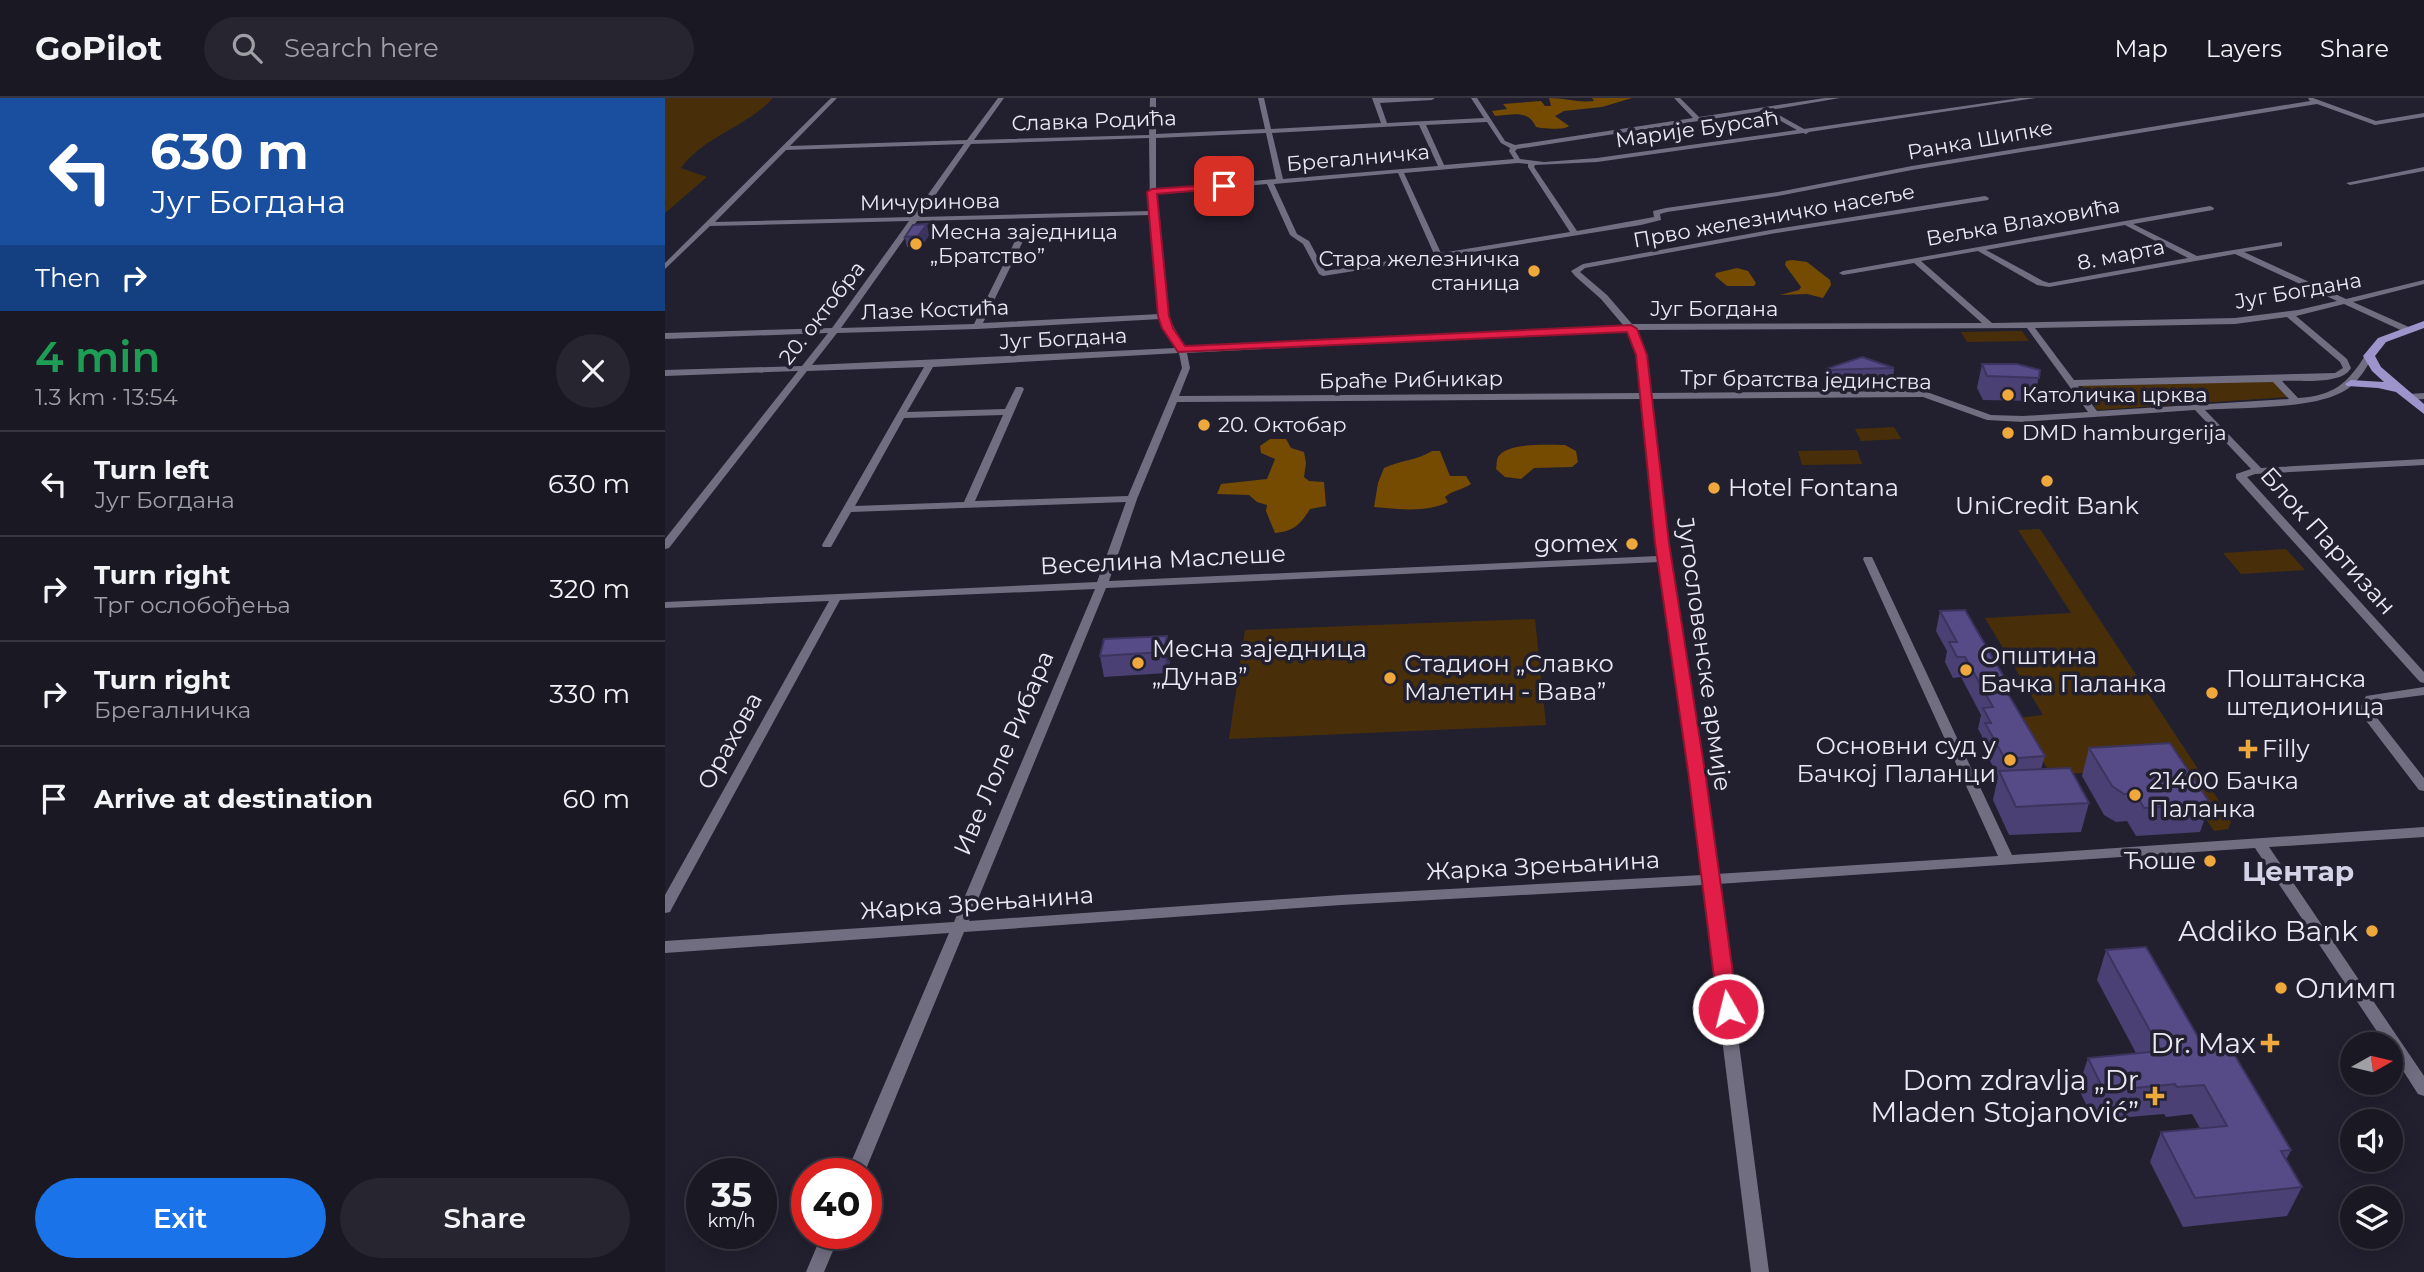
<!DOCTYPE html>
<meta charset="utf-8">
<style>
body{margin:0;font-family:Montserrat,sans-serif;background:#272530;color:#f1f3f6;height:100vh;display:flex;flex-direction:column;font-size:26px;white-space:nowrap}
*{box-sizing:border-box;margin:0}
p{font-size:23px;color:#9fa0a6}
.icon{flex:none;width:38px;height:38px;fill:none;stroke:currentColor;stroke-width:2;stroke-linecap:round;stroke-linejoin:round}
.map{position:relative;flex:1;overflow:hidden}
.sheet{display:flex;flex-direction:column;background:#1a1823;width:665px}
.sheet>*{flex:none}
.hud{background:#1a4fa0;color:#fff;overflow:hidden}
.needle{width:46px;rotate:82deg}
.buttons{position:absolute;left:1675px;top:934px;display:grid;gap:14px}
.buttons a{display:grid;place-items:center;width:63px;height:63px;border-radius:50%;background:#1a1823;box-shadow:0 4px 18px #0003,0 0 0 2px #383741;font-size:35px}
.speed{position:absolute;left:21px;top:1060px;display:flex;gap:14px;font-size:35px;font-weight:700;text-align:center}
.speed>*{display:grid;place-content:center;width:91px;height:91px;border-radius:50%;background:#1a1823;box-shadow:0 4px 18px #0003,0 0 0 2px #383741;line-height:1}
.speed small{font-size:18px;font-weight:400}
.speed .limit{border:10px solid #d22;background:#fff;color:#111}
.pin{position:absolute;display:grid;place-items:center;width:60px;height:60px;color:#fff;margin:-30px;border-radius:14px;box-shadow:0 4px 10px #0006}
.me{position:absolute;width:77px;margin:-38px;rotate:352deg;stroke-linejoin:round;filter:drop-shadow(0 0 5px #0008)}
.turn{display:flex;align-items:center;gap:24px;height:147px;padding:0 35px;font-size:32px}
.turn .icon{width:91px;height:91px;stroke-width:2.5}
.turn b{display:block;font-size:49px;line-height:60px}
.then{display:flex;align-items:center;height:66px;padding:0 35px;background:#0003;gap:14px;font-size:26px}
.round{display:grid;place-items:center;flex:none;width:74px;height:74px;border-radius:37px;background:#272530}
.headline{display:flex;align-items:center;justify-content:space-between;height:119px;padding:0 35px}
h1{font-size:42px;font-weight:600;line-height:52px;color:#1e9e55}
.button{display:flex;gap:14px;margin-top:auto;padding:14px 35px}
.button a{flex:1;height:80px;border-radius:42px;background:#1a73e8;color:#fff;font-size:28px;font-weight:600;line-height:80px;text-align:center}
.button a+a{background:#272530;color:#f1f3f6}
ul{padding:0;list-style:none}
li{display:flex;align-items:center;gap:21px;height:105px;padding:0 35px;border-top:2px solid #383741}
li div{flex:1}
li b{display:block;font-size:26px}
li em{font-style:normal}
header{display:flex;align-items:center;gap:42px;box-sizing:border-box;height:98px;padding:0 35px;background:#1a1823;border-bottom:2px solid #383741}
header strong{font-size:33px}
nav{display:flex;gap:38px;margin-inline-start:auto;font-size:24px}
.search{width:490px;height:63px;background:#272530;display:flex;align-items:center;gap:18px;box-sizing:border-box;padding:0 24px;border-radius:38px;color:#9fa0a6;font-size:26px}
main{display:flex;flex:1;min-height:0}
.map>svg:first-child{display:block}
.green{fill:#482f09}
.forest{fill:#744b00}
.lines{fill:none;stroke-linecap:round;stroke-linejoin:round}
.minor{fill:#706e80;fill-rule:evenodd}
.major{fill:#9c94cb;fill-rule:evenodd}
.wall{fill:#4a4073}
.shaded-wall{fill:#3c345e}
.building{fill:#564b86;stroke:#3c345e;stroke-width:2}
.route{fill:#e11d48;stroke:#92132f;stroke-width:2}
.poi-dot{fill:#eea83c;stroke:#22202f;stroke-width:2.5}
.labels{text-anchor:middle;stroke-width:7;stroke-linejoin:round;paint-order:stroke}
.far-street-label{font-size:21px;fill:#eae9f3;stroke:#22202f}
.far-poi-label{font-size:21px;fill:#eae9f3;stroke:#22202f;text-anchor:start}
.poi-label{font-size:24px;fill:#eae9f3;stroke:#22202f;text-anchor:start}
.street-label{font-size:24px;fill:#eae9f3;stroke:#22202f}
.quarter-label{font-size:28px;font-weight:bold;fill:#d4d2e7;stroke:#22202f}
.near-poi-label{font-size:28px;fill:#eae9f3;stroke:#22202f;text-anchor:end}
</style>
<header>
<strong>GoPilot</strong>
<div class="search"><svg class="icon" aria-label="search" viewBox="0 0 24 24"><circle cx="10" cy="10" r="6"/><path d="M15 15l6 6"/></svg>Search here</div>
<nav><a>Map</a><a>Layers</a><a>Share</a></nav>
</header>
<main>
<section class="sheet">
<div class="hud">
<div class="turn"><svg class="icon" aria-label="left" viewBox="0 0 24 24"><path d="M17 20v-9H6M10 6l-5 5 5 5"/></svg><div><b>630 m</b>Југ Богдана</div></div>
<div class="then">Then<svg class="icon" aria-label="right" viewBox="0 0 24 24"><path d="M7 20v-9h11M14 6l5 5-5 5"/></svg></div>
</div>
<div class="headline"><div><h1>4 min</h1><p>1.3 km · 13:54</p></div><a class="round"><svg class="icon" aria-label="close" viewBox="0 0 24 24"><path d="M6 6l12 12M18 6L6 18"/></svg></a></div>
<ul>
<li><svg class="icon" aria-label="left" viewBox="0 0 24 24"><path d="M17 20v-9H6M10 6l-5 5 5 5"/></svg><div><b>Turn left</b><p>Југ Богдана</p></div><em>630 m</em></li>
<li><svg class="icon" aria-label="right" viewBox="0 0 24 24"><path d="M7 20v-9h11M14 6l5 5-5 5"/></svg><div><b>Turn right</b><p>Трг ослобођења</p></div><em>320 m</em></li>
<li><svg class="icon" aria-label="right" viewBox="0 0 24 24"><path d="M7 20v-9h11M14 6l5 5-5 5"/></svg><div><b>Turn right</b><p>Брегалничка</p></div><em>330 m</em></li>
<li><svg class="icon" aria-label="arrive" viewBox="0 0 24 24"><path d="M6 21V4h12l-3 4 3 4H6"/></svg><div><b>Arrive at destination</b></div><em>60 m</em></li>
</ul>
<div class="button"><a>Exit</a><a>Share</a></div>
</section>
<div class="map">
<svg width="1759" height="1174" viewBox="0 0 1759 1174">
<rect width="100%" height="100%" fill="#22202f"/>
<g class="green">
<path d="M0,0H108C82,29 39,38 16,70L42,79L0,115Z"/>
<polygon points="1357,233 1364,243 1302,244 1296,234"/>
<polygon points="1609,283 1624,299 1432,312 1416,287"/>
<polygon points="1229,329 1236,341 1196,343 1190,331"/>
<polygon points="1192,352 1197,366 1137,367 1133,353"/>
<polygon points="1375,431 1562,715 1566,724 1563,731 1549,733 1506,669 1386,677 1353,620 1378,617 1320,520 1406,515 1353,432"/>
<polygon points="1621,451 1640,472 1576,476 1558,455"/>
<polygon points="870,521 881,627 564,641 580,532"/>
</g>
<g class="forest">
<path d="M884,0C901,0 912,5 929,3L927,0H967L937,9L899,13L890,18L904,28C900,32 879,31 871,29C863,11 847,17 830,18L827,13L842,11L838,6L876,3L880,8H886Z"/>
<polygon points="1127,162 1142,164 1165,182 1166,187 1158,200 1142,196 1115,197 1134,192 1136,189 1120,167 1121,163"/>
<polygon points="1072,170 1083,173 1091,185 1089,188 1062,188 1050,178 1051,175"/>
<path d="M605,341H621L626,350L639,354L641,365L639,379L644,383L659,384L661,408L645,411C635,427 629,433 610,435L601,413L602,407L592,404L584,397L552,396L556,386L602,381L610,361L596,355L595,348Z"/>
<path d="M900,347L911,353L913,364L907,369L869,370L856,381L840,379L831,371C832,367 831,363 833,359C842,344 884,347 900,347Z"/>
<path d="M767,353H775L785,378H801L806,386C797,392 788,392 780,399L783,404C763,415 732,411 709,409L713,385L719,370C735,362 751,363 767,353Z"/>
</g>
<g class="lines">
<g class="minor">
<path d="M166,0H172L125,48L302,42L333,0H339L309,42L484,37L485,0H491V36L600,31L593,0H599L606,31L716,25L707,0H770L767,2L715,5L722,25L819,20L806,0H812L840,43L850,47L1028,20L1009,0H1015L1034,19L1160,0H1175L1105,12L1139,31L1355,0H1371L1144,34L1141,36L1138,35L932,64L870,67L869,69L912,133L989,119L988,113L1001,110L1113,94L1247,68L1645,3L1643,0H1648L1711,23L1759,15V19L1710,27L1652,6L1247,72L1113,98L1002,114L995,116L996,122L976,127L658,178L654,176L638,146L625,137L602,86L491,96L503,218L520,250L958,227L936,201L910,178L906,173L918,166L1111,131L1320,98L1324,100L1323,102L1111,135L920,170L915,174L942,197L967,226L1317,225L1249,165L1178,177L1174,175L1178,173L1545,108L1549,110L1548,112L1468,126L1532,158L1617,144V148L1579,154L1681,201L1759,182V186L1688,204L1746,230V234H1740L1679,206L1631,218L1682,261L1686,270C1677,287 1636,282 1617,283L1633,300C1669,298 1683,285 1701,256H1707L1708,258C1702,269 1695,281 1685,289C1657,312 1578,309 1540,312L1596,370L1759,361V367L1590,376L1582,379L1759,574V585L1755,584L1571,380V376L1586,371L1530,312L1358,324L1322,322L1258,299L986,301L1002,445L1051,776L1333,758L1198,461L1199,459H1207L1347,757L1759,729V739L1604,749L1759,978V998L1753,996L1726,954V947H1721L1590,750L1053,786L1104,1174H1086L1038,787L676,807L299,834L199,1076H181L284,835L0,855V843L289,824L430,491L175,502L7,810L5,814L0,815V797L164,503L0,510V504L432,484L461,404L186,414L166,449H158L157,447L259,269L142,273L4,450L0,451V441L133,273L0,278V272L137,268L163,235L0,241V235L167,230L244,123L45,128L0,171V165ZM1098,13L1132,32L932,60L879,64L855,61L850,53L852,51ZM822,24L836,45L845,50L844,53L849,61L779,67L761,27ZM754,27L773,68L618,81L607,35ZM601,35L611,81L491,92V40ZM484,40L485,113L255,119L306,46ZM299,46L247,119L50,124L121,52ZM853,65L863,66V69L905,134L776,155L739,75ZM733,75L769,156L660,173L644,143L632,136L609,86ZM486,117L495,216L318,225L361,137L357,135L353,137L309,226L176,230L252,123ZM1460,127L1523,160L1384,185L1378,183L1321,152ZM1313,153L1372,187L1384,189L1570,156L1672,203L1633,212L1570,220L1327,225L1256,163ZM1622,219L1675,264L1678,270L1670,275L1409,282L1370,230L1570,226ZM496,221L511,250L147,267L172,235L312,231ZM1362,230L1423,314L1358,318L1326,317L1259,293L986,295L981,257L970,232ZM961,232L973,257L976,295L514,298L525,270L522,255ZM514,255L517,270L463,398L310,403L359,291L357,289H351L340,311L242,314L268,269ZM1608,284L1624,301L1432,313L1413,288ZM977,301L993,458L444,483L472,401L512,304ZM338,317L299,404L190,408L239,320ZM994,464L1037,777L676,797L304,823L441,490Z"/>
<polygon points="1759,69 1759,73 1685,87 1681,85"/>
<polygon points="1759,295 1759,301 1744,302 1739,299 1744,296"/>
<polygon points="1759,589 1759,597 1713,603 1710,603 1707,610 1709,616 1759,680 1759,693 1754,692 1699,620 1695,610 1701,598"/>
<polygon points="157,1136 175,1136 159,1174 141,1174"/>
</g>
<polygon class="major" points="1759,223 1759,230 1721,244 1710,258 1716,269 1759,306 1759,316 1731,294 1713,290 1682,288 1680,286 1686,282 1719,284 1707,273 1698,258 1713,240"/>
</g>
<g class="wall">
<polygon points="264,137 256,149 242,149 240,139"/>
<polygon points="1317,266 1375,272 1369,303 1318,302 1312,290"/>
<polygon points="1229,270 1228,282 1160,284 1159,282 1161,271"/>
<polygon points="1275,513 1346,591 1344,598 1380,658 1376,671 1424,705 1416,734 1344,737 1328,702 1333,678 1316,646 1317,638 1313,631 1316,617 1296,579 1288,580 1280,564 1282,553 1271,533"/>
<polygon points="502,538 506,559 502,575 439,579 435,558"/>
<polygon points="1424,650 1545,705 1535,734 1471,738 1462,723 1451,724 1439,717 1417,678"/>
<polygon points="1441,852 1536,944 1626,1052 1621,1062 1637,1089 1622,1118 1518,1129 1485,1064 1496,1034 1535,1030 1527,1016 1501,1019 1499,1016 1429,1022 1413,990 1423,960 1471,955 1432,882"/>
</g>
<g class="shaded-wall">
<polygon points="262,126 264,137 256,149 253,138"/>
<polygon points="502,538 506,559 502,575 499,554"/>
</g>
<g class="building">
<polygon points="262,126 253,138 240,139 248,127"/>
<polygon points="1197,259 1229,270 1161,272 1161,271"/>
<polygon points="1317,266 1352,266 1375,272 1374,280 1322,278"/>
<polygon points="1300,512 1346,591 1340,591 1380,658 1340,661 1320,625 1326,625 1318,610 1328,609 1300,559 1292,559 1284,544 1292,544 1275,513"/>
<polygon points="502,538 499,554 435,558 439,541"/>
<polygon points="1505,645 1545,705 1479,710 1470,695 1459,696 1447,688 1424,650"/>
<polygon points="1405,670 1424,705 1351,709 1334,673"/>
<polygon points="1481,849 1536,944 1560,941 1626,1052 1616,1053 1637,1089 1530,1100 1496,1034 1562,1028 1539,987 1512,989 1510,986 1439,993 1423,960 1496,953 1441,852"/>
</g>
<polygon class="route" points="559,86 562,86 562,90 492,96 504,218 508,230 520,248 966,227 972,231 982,257 1004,445 1041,680 1073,911 1070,917 1063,919 1056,917 1053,911 1024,680 990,445 971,257 962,234 513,254 497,230 493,218 482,94 487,91"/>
<g class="poi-dot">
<circle cx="251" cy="146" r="7"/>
<circle cx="869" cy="173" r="7"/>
<circle cx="1343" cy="297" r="7"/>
<circle cx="539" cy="327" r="7"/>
<circle cx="1343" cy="335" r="7"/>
<circle cx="1382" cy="383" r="7"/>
<circle cx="1049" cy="390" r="7"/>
<circle cx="967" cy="446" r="7"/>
<circle cx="473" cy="565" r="7"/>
<circle cx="1301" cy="572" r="7"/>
<circle cx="725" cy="580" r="7"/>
<circle cx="1547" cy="595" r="7"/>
<path d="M1579.5 640.5h7v7h7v7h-7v7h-7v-7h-7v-7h7z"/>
<circle cx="1345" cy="662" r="7"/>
<circle cx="1470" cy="697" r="7"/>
<circle cx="1545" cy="763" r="7"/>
<circle cx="1707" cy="833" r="7"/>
<circle cx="1616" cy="890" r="7"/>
<path d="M1601.5 934.5h7v7h7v7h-7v7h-7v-7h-7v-7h7z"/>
<path d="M1486.5 987.5h7v7h7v7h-7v7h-7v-7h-7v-7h7z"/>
</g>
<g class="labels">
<g class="far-street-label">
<text transform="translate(429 23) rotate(-2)" y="7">Славка Родића</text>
<text transform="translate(1032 31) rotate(-8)" y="7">Марије Бурсаћ</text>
<text transform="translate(1315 42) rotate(-10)" y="7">Ранка Шипке</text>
<text transform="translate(693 60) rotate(-5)" y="7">Брегалничка</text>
<text transform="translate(265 104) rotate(-1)" y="7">Мичуринова</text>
<text transform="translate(1109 118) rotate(-10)" y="7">Прво железничко насеље</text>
<text transform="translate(1358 124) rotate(-10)" y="7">Вељка Влаховића</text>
<text transform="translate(1456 157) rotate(-11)" y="7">8. марта</text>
<text transform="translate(1633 193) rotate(-10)" y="7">Југ Богдана</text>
<text x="1049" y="218">Југ Богдана</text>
<text transform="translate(270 212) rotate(-2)" y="7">Лазе Костића</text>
<text transform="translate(157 215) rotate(-52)" y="7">20. октобра</text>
<text transform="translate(398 241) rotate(-3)" y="7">Југ Богдана</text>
<text transform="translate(746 282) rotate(-1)" y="7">Браће Рибникар</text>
<text transform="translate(1141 282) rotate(1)" y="7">Трг братства јединства</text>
</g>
<g class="far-poi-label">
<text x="265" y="141">Месна заједница<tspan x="265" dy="24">„Братство”</tspan></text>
<text x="855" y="168" text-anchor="end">Стара железничка<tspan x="855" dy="24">станица</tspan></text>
<text x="1357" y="304">Католичка црква</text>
<text x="553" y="334">20. Октобар</text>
<text x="1357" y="342">DMD hamburgerija</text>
</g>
<g class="poi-label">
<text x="1063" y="398">Hotel Fontana</text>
<text x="1382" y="416" text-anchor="middle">UniCredit Bank</text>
<text x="953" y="454" text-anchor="end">gomex</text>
<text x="487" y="559">Месна заједница<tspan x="487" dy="28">„Дунав”</tspan></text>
<text x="1315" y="566">Општина<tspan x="1315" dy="28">Бачка Паланка</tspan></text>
<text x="739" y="574">Стадион „Славко<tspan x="739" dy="28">Малетин - Вава”</tspan></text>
<text x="1561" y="589">Поштанска<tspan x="1561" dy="28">штедионица</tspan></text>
<text x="1331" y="656" text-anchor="end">Основни суд у<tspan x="1331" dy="28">Бачкој Паланци</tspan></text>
<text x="1597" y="659">Filly</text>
<text x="1484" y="691">21400 Бачка<tspan x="1484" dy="28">Паланка</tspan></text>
<text x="1531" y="771" text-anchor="end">Ћоше</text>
</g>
<g class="street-label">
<text transform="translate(1663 443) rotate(48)" y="8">Блок Партизан</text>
<text transform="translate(498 462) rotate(-3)" y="8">Веселина Маслеше</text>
<text transform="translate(1039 556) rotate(82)" y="8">Југословенске армије</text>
<text transform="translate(65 643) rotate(-61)" y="8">Орахова</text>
<text transform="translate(339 655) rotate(-67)" y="8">Иве Лоле Рибара</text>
<text transform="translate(878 768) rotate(-3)" y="8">Жарка Зрењанина</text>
<text transform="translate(312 805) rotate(-4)" y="8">Жарка Зрењанина</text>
</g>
<g class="quarter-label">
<text x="1633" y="783">Центар</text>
</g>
<g class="near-poi-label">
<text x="1693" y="843">Addiko Bank</text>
<text x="1630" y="900" text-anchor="start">Олимп</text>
<text x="1591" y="955">Dr. Max</text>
<text x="1474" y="992">Dom zdravlja „Dr<tspan x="1474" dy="32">Mladen Stojanović”</tspan></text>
</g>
</g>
</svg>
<div class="buttons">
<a><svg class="needle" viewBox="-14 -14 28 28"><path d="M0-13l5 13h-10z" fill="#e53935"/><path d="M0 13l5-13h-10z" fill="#9fa0a6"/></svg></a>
<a><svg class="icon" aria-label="sound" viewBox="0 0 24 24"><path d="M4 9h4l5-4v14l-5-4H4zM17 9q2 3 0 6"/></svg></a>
<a><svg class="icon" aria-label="layers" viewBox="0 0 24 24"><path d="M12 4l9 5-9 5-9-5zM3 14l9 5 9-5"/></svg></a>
</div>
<div class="speed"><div>35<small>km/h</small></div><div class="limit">40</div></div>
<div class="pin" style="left:559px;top:88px;background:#d93025"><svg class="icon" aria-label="arrive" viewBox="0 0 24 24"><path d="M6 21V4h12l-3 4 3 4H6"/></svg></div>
<svg class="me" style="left:1063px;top:911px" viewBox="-20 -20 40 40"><circle r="17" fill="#e11d48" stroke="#fff" stroke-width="3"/><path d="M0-11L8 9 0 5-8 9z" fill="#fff"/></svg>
</div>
</main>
